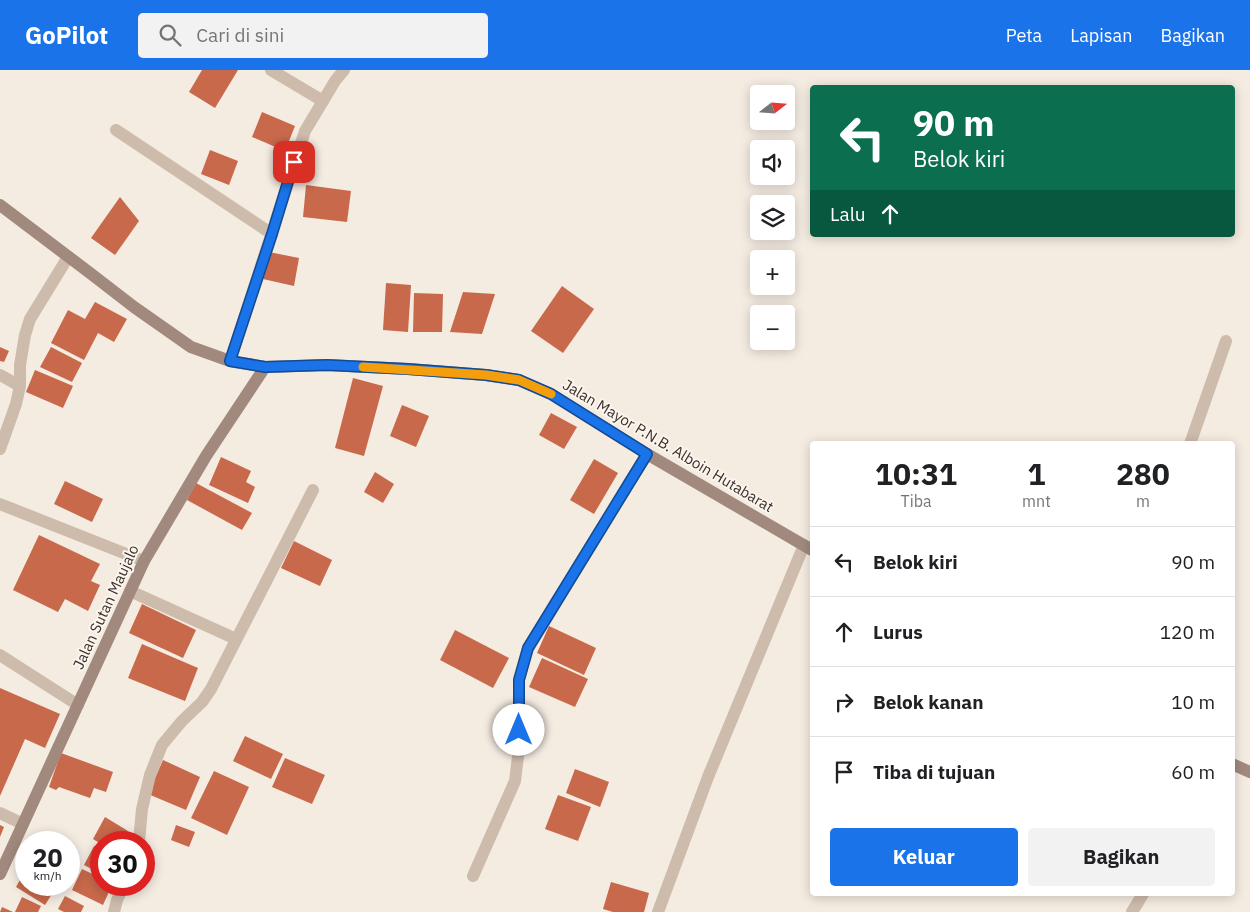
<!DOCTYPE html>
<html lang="id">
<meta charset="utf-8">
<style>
body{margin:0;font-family:"IBM Plex Sans",sans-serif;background:#f2f2f2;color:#202124;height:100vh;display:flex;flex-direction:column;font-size:19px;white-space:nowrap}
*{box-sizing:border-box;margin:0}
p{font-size:16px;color:#757577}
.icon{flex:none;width:28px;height:28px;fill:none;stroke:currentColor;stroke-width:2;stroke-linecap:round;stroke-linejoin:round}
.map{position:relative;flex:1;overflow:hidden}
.side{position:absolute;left:810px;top:371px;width:425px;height:455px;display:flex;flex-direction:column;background:#fff;border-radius:5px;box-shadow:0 2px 12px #0003}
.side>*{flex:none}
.guide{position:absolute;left:810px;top:15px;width:425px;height:152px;border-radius:5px;box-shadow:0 2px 12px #0003;background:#0b6e4f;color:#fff;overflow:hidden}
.needle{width:32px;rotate:73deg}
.controls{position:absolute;left:750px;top:15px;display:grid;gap:10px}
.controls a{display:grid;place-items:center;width:45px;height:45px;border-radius:5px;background:#fff;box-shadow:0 2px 12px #0003;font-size:25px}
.speed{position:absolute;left:15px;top:761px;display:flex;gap:10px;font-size:25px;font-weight:700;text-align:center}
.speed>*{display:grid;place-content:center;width:65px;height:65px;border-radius:50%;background:#fff;box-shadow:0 2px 12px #0003;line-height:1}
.speed small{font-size:12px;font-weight:400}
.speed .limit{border:8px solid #d22;background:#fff;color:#111}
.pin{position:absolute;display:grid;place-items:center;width:42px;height:42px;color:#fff;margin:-21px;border-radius:10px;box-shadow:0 2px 8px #0006}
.me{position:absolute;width:55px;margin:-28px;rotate:0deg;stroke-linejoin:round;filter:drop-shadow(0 0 4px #0008)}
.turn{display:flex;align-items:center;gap:18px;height:105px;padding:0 20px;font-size:22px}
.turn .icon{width:65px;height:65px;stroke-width:2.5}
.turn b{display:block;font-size:35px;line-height:42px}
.then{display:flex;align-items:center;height:48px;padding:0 20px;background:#0003;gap:10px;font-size:19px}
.eta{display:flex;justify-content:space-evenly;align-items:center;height:85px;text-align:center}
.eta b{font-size:30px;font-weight:700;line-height:35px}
.cta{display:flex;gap:10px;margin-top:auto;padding:10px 20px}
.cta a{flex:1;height:58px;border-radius:5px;background:#1a73e8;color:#fff;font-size:20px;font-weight:700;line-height:58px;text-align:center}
.cta a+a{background:#f2f2f2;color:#202124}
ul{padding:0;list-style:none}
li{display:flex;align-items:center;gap:15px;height:70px;padding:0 20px;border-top:1px solid #e0e0e0}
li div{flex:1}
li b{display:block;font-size:19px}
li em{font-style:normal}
header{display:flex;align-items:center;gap:30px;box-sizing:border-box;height:70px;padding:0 25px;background:#1a73e8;color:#fff}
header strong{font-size:24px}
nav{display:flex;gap:28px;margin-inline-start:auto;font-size:18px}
.search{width:350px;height:45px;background:#f2f2f2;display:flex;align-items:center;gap:12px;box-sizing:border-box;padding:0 18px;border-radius:5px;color:#757577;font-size:19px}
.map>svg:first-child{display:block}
.building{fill:#c8694b}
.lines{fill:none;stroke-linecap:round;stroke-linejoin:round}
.minor{stroke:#cdbbac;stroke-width:12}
.secondary{stroke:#a18a7d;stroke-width:12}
.route-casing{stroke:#114b97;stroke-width:12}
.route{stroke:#1a73e8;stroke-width:9}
.slow{stroke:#f59e0b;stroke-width:9}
.labels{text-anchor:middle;stroke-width:4;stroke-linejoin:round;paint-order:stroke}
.street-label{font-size:15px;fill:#3b302b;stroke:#fbf5ee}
</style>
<header>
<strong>GoPilot</strong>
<div class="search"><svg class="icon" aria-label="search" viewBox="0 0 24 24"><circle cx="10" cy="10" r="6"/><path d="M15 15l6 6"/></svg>Cari di sini</div>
<nav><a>Peta</a><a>Lapisan</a><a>Bagikan</a></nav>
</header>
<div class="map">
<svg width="1250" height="842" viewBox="0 0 1250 842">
<rect width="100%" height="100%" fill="#f4ebe1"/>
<g class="building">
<polygon points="202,0 238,0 215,38 189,22"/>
<polygon points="262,42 295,56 285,81 252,67"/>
<polygon points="210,80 238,91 229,115 201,104"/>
<polygon points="306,115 351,121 347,152 303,147"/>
<polygon points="120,127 139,151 115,185 91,168"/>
<polygon points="269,182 299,188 294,216 263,209"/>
<polygon points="386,213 411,215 408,262 383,260"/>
<polygon points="562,216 594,239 563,283 531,261"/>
<polygon points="463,222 495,224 482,264 450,262"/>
<polygon points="414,223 443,224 442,262 413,262"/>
<polygon points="95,232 127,249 114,272 98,263 84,290 51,273 68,240 85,249"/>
<polygon points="0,277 9,281 4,292 0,291"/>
<polygon points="51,277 82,293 72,312 40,297"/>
<polygon points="35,300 73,316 63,338 26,322"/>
<polygon points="353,308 383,316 364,386 335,378"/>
<polygon points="402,335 429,346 416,377 390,366"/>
<polygon points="551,343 577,357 564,379 539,365"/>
<polygon points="221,387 251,401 246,412 255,417 248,433 209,415"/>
<polygon points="594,389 618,403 594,444 570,430"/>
<polygon points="375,402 394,414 383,433 364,422"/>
<polygon points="65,411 103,429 92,452 54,434"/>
<polygon points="196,413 252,443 242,460 187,430"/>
<polygon points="39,465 100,494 91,511 100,515 88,541 65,529 58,542 13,520"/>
<polygon points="294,471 332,490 320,516 281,498"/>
<polygon points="142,534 196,560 183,588 129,563"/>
<polygon points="549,556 596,578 584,605 537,583"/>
<polygon points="455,560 509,588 493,618 440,590"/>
<polygon points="142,574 198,598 185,631 128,608"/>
<polygon points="542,588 588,609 575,637 529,617"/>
<polygon points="0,618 60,644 45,678 25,669 0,726"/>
<polygon points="245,666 283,684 271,709 233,691"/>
<polygon points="61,683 113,702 106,722 94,718 90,728 59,717 56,720 49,717"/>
<polygon points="285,688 325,705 312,734 272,717"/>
<polygon points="163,690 200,707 186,740 148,724"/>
<polygon points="575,699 609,712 600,737 566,723"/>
<polygon points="214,701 249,717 227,765 191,748"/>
<polygon points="558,725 591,737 578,771 545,759"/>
<polygon points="105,747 128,761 121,772 101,772 101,774 93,769"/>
<polygon points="0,755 4,757 0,767"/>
<polygon points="176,755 195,762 189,777 171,770"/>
<polygon points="94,776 101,780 101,804 84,795"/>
<polygon points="22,782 26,785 26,815 55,815 57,816 45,835 16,817 25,801 15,795"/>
<polygon points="82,799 101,808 101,815 112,815 103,835 72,820"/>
<polygon points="611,812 649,823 644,842 613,842 603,839"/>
<polygon points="65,826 84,836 81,842 64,842 58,839"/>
<polygon points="22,827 41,836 38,842 15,842"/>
<polygon points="2,837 13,842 0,842"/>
</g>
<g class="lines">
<g class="minor">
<polyline points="271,0 323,31"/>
<polyline points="116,60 272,164"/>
<polyline points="230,291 305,61 335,11 344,0"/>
<polyline points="0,305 20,316"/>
<polyline points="1190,374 1226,271"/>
<polyline points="0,379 16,334 20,316 20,295 25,265 30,249 68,187"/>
<polyline points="0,434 144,491"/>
<polyline points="130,521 236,569"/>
<polyline points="0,585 78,635"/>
<polyline points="0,743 23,754"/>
<polyline points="139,772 142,739 150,705 162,675 182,651 202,632 211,619 313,420"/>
<polyline points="473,806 515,711 519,678 519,609 528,578 647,384"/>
<polyline points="114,842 117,830 124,815"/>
<polyline points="658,842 708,707 804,475"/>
<polyline points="1132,842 1143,824"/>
</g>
<g class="secondary">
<polyline points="0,135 90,203 134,237 191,277 230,291 265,297 327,295 408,299 486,305 519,310 551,324 647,384 812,480"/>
<polyline points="1232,694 1250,702"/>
<polyline points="0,804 144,491 206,386 265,297"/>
</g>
</g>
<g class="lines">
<defs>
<polyline id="route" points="294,92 272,164 230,291 265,297 327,295 408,299 486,305 519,310 551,324 647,384 528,578 519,610 519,660"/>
</defs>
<use href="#route" class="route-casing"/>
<use href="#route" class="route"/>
<polyline class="slow" points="363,297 486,305 519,310 551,324"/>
</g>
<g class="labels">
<g class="street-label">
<text transform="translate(668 376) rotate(31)" y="5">Jalan Mayor P.N.B. Alboin Hutabarat</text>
<text transform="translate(106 537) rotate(-65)" y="5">Jalan Sutan Maujalo</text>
</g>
</g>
</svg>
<div class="controls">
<a><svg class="needle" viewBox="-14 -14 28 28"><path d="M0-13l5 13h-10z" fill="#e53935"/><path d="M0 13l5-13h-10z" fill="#757577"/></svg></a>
<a><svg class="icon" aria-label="sound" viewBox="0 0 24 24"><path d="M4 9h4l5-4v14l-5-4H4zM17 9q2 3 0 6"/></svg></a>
<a><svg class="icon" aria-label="layers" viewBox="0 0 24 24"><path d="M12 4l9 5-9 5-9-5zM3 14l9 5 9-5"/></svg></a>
<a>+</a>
<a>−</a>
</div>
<div class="speed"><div>20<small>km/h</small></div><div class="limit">30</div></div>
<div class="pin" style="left:294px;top:92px;background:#d93025"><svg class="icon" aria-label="arrive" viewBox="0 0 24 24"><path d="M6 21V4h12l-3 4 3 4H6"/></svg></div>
<svg class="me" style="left:519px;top:660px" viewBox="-20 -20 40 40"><circle r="19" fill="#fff"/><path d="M0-13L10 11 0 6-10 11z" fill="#1a73e8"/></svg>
<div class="guide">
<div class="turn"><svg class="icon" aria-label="left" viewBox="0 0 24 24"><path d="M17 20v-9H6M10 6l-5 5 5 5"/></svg><div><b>90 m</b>Belok kiri</div></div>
<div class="then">Lalu<svg class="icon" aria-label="ahead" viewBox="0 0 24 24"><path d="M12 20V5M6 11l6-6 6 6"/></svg></div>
</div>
<section class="side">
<div class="eta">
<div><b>10:31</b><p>Tiba</p></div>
<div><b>1</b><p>mnt</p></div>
<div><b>280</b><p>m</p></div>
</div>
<ul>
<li><svg class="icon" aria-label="left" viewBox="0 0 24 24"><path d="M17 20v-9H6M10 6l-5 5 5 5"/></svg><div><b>Belok kiri</b></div><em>90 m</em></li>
<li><svg class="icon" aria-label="ahead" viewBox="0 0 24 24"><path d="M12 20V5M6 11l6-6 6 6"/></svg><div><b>Lurus</b></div><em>120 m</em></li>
<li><svg class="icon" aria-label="right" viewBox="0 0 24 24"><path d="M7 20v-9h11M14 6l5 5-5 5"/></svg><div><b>Belok kanan</b></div><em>10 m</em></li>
<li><svg class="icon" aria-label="arrive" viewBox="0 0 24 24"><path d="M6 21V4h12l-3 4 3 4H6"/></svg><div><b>Tiba di tujuan</b></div><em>60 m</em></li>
</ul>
<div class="cta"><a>Keluar</a><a>Bagikan</a></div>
</section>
</div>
